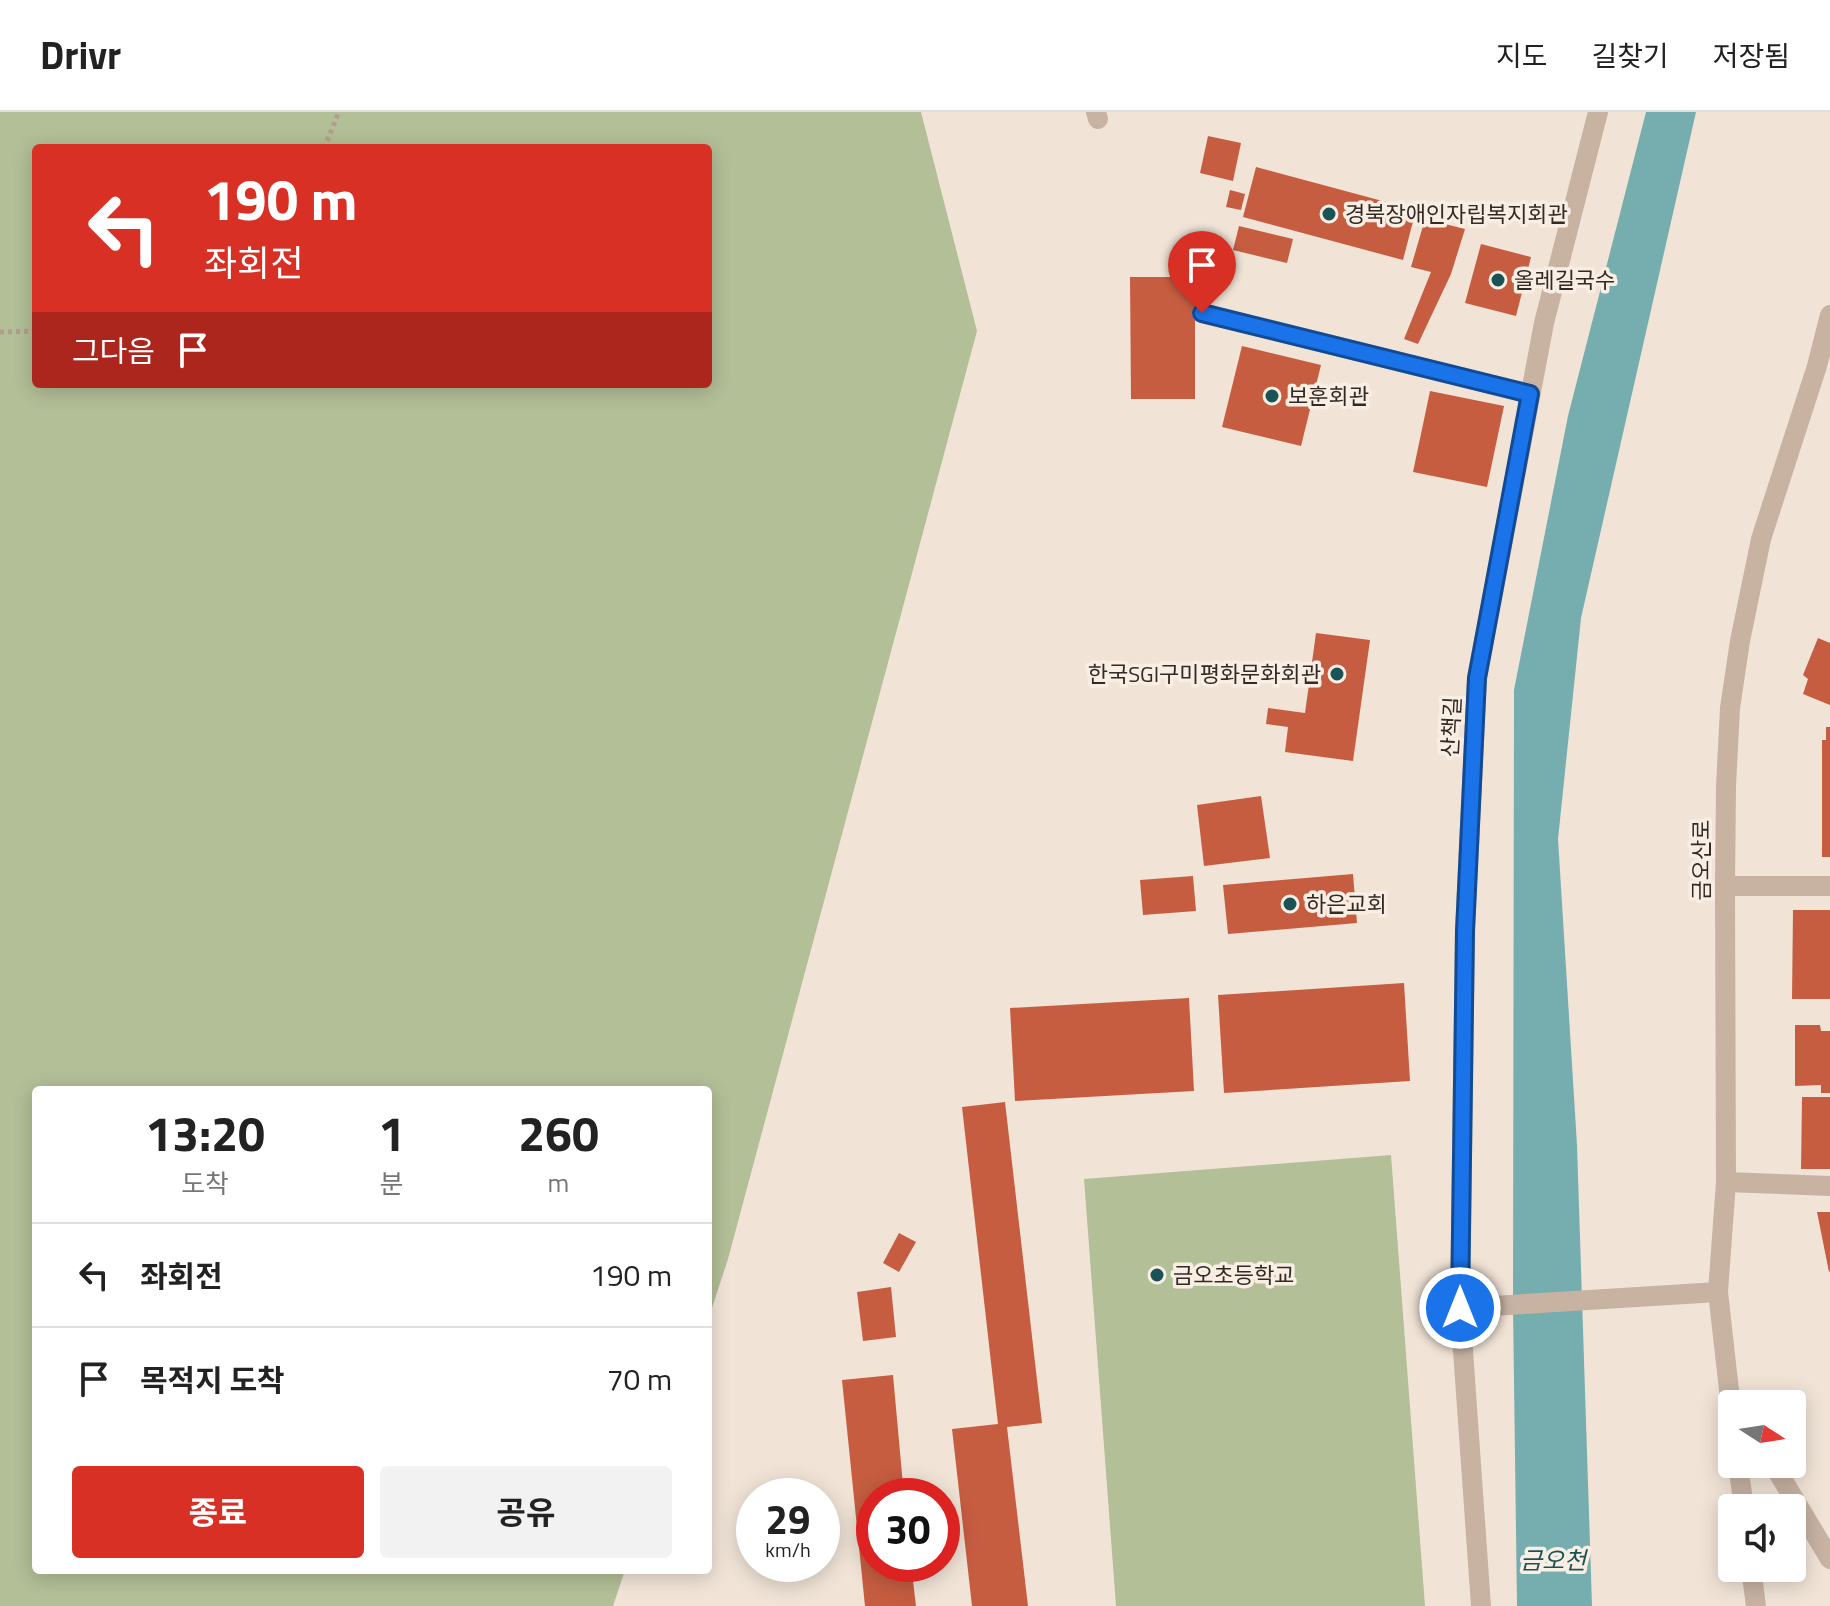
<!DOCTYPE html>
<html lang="ko">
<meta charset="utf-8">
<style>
body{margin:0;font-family:"Titillium Web","Noto Sans KR",sans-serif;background:#f2f2f2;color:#222;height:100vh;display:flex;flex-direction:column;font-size:30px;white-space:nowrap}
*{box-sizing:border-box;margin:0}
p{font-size:26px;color:#767676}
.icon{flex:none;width:44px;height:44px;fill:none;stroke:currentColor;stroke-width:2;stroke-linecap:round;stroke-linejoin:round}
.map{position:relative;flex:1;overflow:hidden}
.side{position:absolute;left:32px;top:974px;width:680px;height:488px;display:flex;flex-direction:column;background:#fff;border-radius:8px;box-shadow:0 4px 20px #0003}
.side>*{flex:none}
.banner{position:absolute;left:32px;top:32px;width:680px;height:244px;border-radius:8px;box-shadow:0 4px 20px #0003;background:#d93025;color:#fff;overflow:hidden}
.needle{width:52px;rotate:102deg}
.fabs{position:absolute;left:1718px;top:1278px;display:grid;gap:16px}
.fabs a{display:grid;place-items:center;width:88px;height:88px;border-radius:8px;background:#fff;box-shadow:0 4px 20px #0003;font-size:40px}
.speed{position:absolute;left:736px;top:1366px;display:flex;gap:16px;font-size:40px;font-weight:700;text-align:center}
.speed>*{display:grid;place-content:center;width:104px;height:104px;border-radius:50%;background:#fff;box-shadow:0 4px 20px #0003;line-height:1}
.speed small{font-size:20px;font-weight:400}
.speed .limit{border:12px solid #d22;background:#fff;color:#111}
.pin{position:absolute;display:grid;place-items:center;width:68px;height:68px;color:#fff;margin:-82px -34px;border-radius:50% 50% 50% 0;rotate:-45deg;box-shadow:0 0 8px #0007}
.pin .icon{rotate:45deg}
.me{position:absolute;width:88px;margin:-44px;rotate:0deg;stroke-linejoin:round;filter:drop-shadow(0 0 6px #0008)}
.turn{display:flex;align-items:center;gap:28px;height:168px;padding:0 40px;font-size:36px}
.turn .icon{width:104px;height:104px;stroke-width:2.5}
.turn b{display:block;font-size:56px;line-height:68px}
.then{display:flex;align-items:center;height:76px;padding:0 40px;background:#0003;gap:16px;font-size:30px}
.eta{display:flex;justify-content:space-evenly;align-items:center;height:136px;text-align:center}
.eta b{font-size:48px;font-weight:700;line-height:56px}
.primary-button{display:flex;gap:16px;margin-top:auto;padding:16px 40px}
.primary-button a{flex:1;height:92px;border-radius:8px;background:#d93025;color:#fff;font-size:32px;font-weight:700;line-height:92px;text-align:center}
.primary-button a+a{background:#f2f2f2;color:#222}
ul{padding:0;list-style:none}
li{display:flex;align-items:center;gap:24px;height:104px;padding:0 40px;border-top:2px solid #e0e0e0}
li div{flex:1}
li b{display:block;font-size:30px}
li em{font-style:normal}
header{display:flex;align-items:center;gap:48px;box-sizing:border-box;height:112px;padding:0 40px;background:#fff;border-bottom:2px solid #e0e0e0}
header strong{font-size:38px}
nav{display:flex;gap:44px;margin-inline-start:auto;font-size:28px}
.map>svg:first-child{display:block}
.green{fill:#b3bf97;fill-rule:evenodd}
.water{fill:#76adae}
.building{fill:#c65d40}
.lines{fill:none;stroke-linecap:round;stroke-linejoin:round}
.path{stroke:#b49d8e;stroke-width:5;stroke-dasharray:4 4;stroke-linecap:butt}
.minor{stroke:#c8b3a3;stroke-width:20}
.tertiary{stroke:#c8b3a3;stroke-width:20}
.route-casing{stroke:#114b97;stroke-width:20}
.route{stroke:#1a73e8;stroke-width:14}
.poi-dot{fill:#1b5255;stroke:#f9eee3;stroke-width:3}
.labels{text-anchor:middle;stroke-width:7;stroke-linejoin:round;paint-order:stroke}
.poi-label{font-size:22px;fill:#332925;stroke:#f9eee3;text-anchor:start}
.street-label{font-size:22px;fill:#332925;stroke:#f9eee3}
.water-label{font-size:24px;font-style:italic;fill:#1b5255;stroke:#f9eee3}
</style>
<header>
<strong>Drivr</strong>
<nav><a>지도</a><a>길찾기</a><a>저장됨</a></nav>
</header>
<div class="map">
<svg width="1830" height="1494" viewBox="0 0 1830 1494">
<rect width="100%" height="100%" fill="#f1e4d7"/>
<g class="green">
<path d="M0,0H921L977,219L728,1147L708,1208V978H36V1458H625L613,1494H0ZM36,36H708V272H36Z"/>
<polygon points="1391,1043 1425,1494 1116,1494 1084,1067"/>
</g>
<polygon class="water" points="1646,0 1696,0 1581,506 1558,727 1577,1033 1592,1494 1517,1494 1513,1194 1514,578 1568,304"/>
<g class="building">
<polygon points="1208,24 1241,31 1233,69 1200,61"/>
<polygon points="1256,55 1416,98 1403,148 1243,105"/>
<polygon points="1230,78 1245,82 1241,98 1226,95"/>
<polygon points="1425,107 1465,117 1451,162 1418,232 1404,227 1431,160 1411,155"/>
<polygon points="1239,114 1293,127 1287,151 1233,138"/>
<polygon points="1481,132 1531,145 1516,204 1465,191"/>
<polygon points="1130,165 1195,165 1195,287 1131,287"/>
<polygon points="1242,234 1321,253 1301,334 1222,315"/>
<polygon points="1430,279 1504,294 1487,375 1413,360"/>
<polygon points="1316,521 1370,528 1353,649 1285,640 1288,615 1266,612 1268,596 1305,601"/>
<polygon points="1818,526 1830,531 1830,593 1803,582 1808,567 1803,563"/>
<polygon points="1826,615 1830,615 1830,745 1822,745 1822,628 1826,628"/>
<polygon points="1261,684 1270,746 1204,754 1197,693"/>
<polygon points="1353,762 1357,811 1228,822 1223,773"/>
<polygon points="1193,764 1196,799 1143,803 1140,768"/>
<polygon points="1793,798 1830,798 1830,887 1792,887"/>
<polygon points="1404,871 1410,969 1224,981 1218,883"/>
<polygon points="1189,886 1194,979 1015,989 1010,896"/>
<polygon points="1795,913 1820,913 1821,919 1830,919 1830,981 1821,981 1821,973 1795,974"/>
<polygon points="1802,985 1830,985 1830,1057 1801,1057"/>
<polygon points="1005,990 1042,1311 1007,1315 1028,1494 972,1494 952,1317 998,1312 962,995"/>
<polygon points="1817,1100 1830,1100 1830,1159 1829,1160"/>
<polygon points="899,1121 916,1130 899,1160 883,1151"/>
<polygon points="891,1175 896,1225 863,1229 857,1180"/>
<polygon points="893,1263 904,1384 874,1384 874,1452 911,1452 916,1494 865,1494 842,1268"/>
</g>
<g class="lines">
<g class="path">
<polyline points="324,36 339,0"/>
<polyline points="0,220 36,219"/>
</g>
<g class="minor">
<polyline points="1096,0 1098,7"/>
<polyline points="1202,201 1530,282"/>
<polyline points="1725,774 1830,774"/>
<polyline points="1726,1070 1830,1074"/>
<polyline points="1460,1196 1718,1180"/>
<polyline points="1481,1494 1460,1196 1465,819 1477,566 1544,211 1598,0"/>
</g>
<g class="tertiary">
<polyline points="1732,1305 1718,1180 1726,1070 1725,774 1726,674 1730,596 1740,529 1761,427 1817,254 1830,203"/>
<polyline points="1738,1352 1744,1396"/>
<polyline points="1773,1352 1830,1447"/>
<polyline points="1751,1456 1756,1494"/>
</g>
</g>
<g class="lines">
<defs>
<polyline id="route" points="1202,201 1530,282 1477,566 1465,819 1460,1196"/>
</defs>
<use href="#route" class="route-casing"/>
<use href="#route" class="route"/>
</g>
<g class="poi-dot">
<circle cx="1329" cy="102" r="8"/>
<circle cx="1498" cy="168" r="8"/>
<circle cx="1272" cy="284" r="8"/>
<circle cx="1337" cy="562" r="8"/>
<circle cx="1290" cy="792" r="8"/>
<circle cx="1157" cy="1163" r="8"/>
</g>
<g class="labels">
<g class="poi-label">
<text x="1345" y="110">경북장애인자립복지회관</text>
<text x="1514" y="176">올레길국수</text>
<text x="1288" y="292">보훈회관</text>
<text x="1321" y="570" text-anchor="end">한국SGI구미평화문화회관</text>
<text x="1306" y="800">하은교회</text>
<text x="1173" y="1171">금오초등학교</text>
</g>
<g class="street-label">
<text transform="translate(1451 615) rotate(-87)" y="8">산책길</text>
<text transform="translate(1701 748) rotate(-90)" y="8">금오산로</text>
</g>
<g class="water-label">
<text x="1553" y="1457">금오천</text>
</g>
</g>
</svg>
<div class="fabs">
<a><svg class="needle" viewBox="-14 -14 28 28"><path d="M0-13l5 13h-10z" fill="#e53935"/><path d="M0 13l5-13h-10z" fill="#767676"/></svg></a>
<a><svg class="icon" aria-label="sound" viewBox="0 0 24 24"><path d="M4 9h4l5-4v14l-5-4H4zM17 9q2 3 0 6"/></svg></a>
</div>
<div class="speed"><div>29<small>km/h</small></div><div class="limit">30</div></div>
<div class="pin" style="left:1202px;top:201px;background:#d93025"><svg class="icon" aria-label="arrive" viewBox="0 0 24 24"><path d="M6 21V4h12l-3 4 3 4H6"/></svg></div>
<svg class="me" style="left:1460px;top:1196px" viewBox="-20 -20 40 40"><circle r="17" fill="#1a73e8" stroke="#fff" stroke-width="3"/><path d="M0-11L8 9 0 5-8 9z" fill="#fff"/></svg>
<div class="banner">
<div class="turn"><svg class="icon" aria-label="left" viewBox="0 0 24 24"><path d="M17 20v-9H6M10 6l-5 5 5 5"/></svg><div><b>190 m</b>좌회전</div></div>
<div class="then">그다음<svg class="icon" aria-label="arrive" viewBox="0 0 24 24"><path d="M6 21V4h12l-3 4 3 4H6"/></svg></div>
</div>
<section class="side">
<div class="eta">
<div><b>13:20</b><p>도착</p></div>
<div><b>1</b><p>분</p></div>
<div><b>260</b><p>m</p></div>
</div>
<ul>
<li><svg class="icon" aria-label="left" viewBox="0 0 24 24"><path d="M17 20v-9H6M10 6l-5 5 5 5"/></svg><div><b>좌회전</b></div><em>190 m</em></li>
<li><svg class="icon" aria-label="arrive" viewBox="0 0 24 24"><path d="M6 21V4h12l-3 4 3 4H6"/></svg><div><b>목적지 도착</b></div><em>70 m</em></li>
</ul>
<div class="primary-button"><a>종료</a><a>공유</a></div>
</section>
</div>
